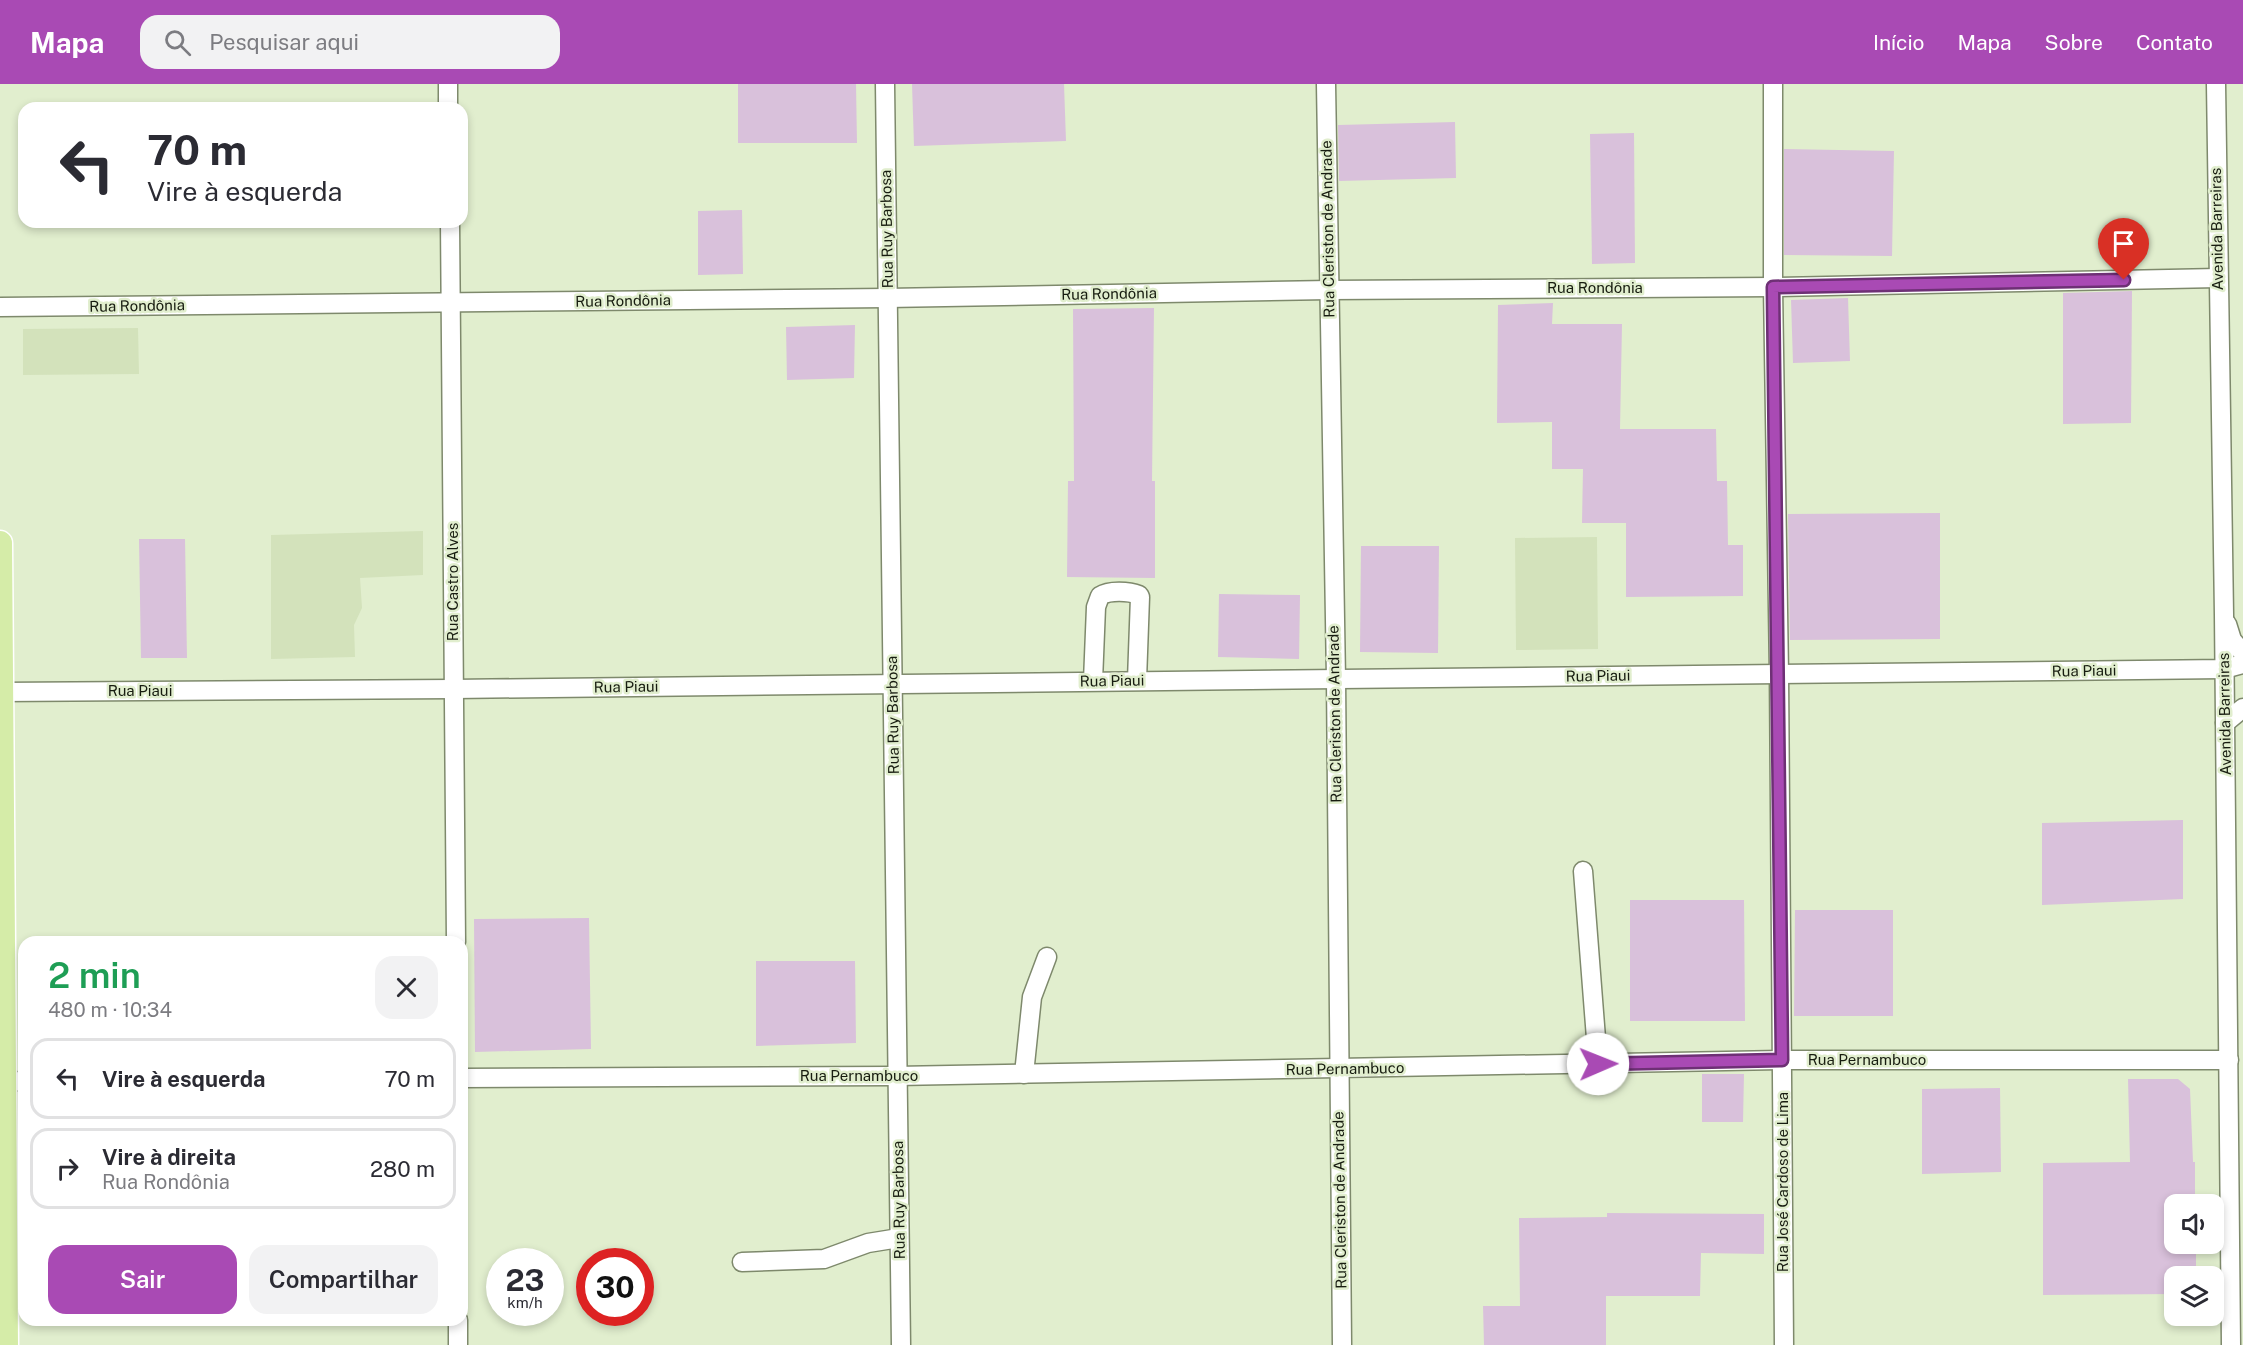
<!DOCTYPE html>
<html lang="pt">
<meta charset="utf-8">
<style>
body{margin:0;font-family:"Public Sans",sans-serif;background:#f2f2f3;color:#2b2b33;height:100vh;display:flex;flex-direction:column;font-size:22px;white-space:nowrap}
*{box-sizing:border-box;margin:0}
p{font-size:20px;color:#7c7c81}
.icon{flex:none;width:33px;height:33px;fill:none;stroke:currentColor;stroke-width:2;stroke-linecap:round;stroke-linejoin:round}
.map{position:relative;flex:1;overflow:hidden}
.drawer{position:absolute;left:18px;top:852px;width:450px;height:390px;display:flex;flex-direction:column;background:#fff;border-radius:18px;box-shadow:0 3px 9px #0003}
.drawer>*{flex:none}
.hud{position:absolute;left:18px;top:18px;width:450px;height:126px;border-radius:18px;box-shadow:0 3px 9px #0003;background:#fff;color:#2b2b33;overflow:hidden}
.tools{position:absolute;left:2164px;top:1110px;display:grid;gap:12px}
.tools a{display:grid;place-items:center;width:60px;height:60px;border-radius:12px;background:#fff;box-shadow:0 3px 9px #0003;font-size:30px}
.speed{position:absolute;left:486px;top:1164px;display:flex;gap:12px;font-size:30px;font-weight:700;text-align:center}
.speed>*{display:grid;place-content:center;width:78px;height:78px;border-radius:50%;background:#fff;box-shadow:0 3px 9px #0003;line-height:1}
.speed small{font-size:15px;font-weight:400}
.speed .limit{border:9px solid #d22;background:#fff;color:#111}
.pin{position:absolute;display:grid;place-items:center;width:51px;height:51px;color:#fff;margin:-62px -26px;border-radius:50% 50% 50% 0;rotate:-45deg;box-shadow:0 0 6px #0007}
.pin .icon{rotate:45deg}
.me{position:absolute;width:66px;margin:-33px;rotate:89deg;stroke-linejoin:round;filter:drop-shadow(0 0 4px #0008)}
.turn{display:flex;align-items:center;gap:21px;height:126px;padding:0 30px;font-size:27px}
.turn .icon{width:78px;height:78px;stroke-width:2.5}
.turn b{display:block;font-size:42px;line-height:51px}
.round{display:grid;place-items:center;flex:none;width:63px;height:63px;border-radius:18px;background:#f2f2f3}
.summary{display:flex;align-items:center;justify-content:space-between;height:102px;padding:0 30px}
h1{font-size:36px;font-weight:600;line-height:45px;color:#1e9e55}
.primary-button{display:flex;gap:12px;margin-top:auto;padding:12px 30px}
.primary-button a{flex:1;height:69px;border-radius:18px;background:#a94ab4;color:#fff;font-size:24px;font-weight:600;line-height:69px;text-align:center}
.primary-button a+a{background:#f2f2f3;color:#2b2b33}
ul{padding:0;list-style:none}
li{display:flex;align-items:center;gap:18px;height:81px;margin:0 12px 9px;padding:0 18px;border:3px solid #e1e1e2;border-radius:18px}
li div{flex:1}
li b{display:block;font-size:22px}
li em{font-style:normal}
header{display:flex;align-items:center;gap:36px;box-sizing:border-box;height:84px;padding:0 30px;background:#a94ab4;color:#fff}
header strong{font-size:28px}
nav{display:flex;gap:33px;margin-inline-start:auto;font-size:21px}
.search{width:420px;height:54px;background:#f2f2f3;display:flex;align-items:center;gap:15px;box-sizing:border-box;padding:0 21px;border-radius:18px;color:#7c7c81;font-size:22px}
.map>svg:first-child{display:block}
.built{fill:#d3e2bb}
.building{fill:#d9c1db}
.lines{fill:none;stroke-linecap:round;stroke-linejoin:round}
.minor-casing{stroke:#7e896c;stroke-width:21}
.major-casing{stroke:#fff;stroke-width:27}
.minor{stroke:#fff;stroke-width:18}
.major{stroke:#d5eca8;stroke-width:24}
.route-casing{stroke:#6e3075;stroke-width:15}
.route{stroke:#a94ab4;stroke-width:10}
.labels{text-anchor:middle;stroke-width:5;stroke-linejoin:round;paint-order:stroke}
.street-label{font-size:15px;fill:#171c10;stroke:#e1eece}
</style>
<header>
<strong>Mapa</strong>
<div class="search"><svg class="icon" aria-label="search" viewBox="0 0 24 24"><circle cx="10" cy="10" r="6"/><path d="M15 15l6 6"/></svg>Pesquisar aqui</div>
<nav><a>Início</a><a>Mapa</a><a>Sobre</a><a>Contato</a></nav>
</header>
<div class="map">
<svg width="2243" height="1261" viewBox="0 0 2243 1261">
<rect width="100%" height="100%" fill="#e1eece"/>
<g class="built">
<polygon points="138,244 139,290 23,291 23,245"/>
<polygon points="423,447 423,491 360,494 362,524 354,541 355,573 271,575 271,451"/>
<polygon points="1597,453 1598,565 1516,566 1515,454"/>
</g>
<g class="building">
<polygon points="738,0 856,0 857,59 738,59"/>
<polygon points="912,0 1064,0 1066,57 914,62"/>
<polygon points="1455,38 1456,94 1339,97 1338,41"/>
<polygon points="1634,49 1635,179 1592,180 1590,50"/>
<polygon points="1784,65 1894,67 1892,172 1784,171"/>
<polygon points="742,126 743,190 698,191 698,127"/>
<polygon points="2132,207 2131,339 2063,340 2063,209"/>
<polygon points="1848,214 1850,277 1793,279 1791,216"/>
<polygon points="1553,219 1552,240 1622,240 1620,345 1716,345 1717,397 1727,397 1728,461 1743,461 1743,512 1626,513 1626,439 1582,439 1583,385 1552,385 1552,338 1497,339 1498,221"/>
<polygon points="1154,224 1152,397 1155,397 1155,494 1067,493 1068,397 1074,397 1073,225"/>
<polygon points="855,241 854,294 787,296 786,243"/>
<polygon points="1940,429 1940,555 1790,556 1788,430"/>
<polygon points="139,455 185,455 187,574 141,574"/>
<polygon points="1361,462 1439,462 1438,569 1360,568"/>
<polygon points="1219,510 1300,511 1299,575 1218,573"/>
<polygon points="2183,736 2183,815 2042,821 2042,739"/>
<polygon points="1630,816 1744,816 1745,937 1630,937"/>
<polygon points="1795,826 1893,826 1893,932 1794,932"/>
<polygon points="589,834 591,965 475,968 474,835"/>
<polygon points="756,877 855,877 856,959 756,962"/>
<polygon points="1702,990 1744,990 1743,1038 1702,1038"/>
<polygon points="2128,995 2178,995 2190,1005 2193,1078 2195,1078 2195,1120 2175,1120 2175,1160 2196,1160 2196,1192 2175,1192 2175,1210 2043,1211 2043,1079 2130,1078"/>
<polygon points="2000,1004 2001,1088 1922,1090 1922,1005"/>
<polygon points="1607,1129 1764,1130 1764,1170 1701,1169 1700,1212 1606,1212 1606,1261 1484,1261 1483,1222 1520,1222 1519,1134 1607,1133"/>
</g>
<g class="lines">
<defs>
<g id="minor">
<polyline points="448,0 448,24"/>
<polyline points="885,0 901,1261"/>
<polyline points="1326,0 1336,595 1342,1261"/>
<polyline points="1773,0 1773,203 1779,590 1784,1261"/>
<polyline points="2216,0 2224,531 2231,1261"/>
<polyline points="450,138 456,858"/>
<polyline points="0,223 887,214 1329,206 1773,203 2218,194"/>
<polyline points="2227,540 2232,556 2243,569"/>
<path d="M1093,597L1096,523L1100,512C1109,506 1129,507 1139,511L1140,513L1137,596"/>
<polyline points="0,608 454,605 2224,585 2243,580"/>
<polyline points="2225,639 2243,624"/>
<polyline points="1583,787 1598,980"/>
<polyline points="1024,990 1032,913 1047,873"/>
<polyline points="462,994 896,992 1781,976 2229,976"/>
<polyline points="0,998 24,997"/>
<polyline points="742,1178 824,1175 868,1159 899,1154"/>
<polyline points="458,1236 458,1261"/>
</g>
<polyline id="major" points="0,459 6,1261"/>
</defs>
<use href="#minor" class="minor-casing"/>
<use href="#major" class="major-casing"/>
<use href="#minor" class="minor"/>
<use href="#major" class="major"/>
</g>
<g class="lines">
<defs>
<polyline id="route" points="1598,980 1782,976 1773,203 2124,196"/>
</defs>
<use href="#route" class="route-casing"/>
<use href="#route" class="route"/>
</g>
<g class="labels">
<g class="street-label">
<text transform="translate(887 145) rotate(-91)" y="5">Rua Ruy Barbosa</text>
<text transform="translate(1328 145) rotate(-91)" y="5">Rua Cleriston de Andrade</text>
<text transform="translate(2217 145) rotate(-91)" y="5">Avenida Barreiras</text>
<text x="1595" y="209">Rua Rondônia</text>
<text transform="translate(1109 210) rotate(-1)" y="5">Rua Rondônia</text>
<text transform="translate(623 217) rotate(-1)" y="5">Rua Rondônia</text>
<text transform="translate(137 222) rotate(-1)" y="5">Rua Rondônia</text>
<text transform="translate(453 498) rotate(-90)" y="5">Rua Castro Alves</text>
<text transform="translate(2084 587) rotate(-1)" y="5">Rua Piaui</text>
<text transform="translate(1598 592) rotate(-1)" y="5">Rua Piaui</text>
<text transform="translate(1112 597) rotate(-1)" y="5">Rua Piaui</text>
<text transform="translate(626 603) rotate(-1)" y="5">Rua Piaui</text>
<text x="140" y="612">Rua Piaui</text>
<text transform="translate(1335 630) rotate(-91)" y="5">Rua Cleriston de Andrade</text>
<text transform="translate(2225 630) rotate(-91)" y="5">Avenida Barreiras</text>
<text transform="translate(893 631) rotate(-91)" y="5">Rua Ruy Barbosa</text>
<text x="1867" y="981">Rua Pernambuco</text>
<text transform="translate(1345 985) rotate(-1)" y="5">Rua Pernambuco</text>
<text x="859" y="997">Rua Pernambuco</text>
<text transform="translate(1783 1098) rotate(-90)" y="5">Rua José Cardoso de Lima</text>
<text transform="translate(899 1116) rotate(-91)" y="5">Rua Ruy Barbosa</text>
<text transform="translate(1340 1116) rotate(-91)" y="5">Rua Cleriston de Andrade</text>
</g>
</g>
</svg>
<div class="tools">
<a><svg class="icon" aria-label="sound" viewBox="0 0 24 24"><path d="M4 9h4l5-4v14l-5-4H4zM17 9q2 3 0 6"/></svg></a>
<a><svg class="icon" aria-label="layers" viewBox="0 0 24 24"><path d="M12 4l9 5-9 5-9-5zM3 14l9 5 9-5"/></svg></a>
</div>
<div class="speed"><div>23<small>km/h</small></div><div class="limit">30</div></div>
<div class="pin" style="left:2124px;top:196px;background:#d93025"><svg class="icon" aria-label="arrive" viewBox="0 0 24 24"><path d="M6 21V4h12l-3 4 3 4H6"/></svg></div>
<svg class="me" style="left:1598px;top:980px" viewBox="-20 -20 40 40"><circle r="19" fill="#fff"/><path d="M0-13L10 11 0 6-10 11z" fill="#a94ab4"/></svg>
<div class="hud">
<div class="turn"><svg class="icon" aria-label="left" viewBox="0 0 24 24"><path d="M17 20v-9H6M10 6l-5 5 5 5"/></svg><div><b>70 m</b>Vire à esquerda</div></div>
</div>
<section class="drawer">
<div class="summary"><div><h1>2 min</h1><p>480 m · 10:34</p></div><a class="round"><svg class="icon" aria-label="close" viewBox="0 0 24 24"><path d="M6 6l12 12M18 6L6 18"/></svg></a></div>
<ul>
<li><svg class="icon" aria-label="left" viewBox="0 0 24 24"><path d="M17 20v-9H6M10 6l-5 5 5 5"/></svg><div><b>Vire à esquerda</b></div><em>70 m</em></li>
<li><svg class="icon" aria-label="right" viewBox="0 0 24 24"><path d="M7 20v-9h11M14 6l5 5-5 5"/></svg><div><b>Vire à direita</b><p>Rua Rondônia</p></div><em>280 m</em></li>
</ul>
<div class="primary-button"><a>Sair</a><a>Compartilhar</a></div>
</section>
</div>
